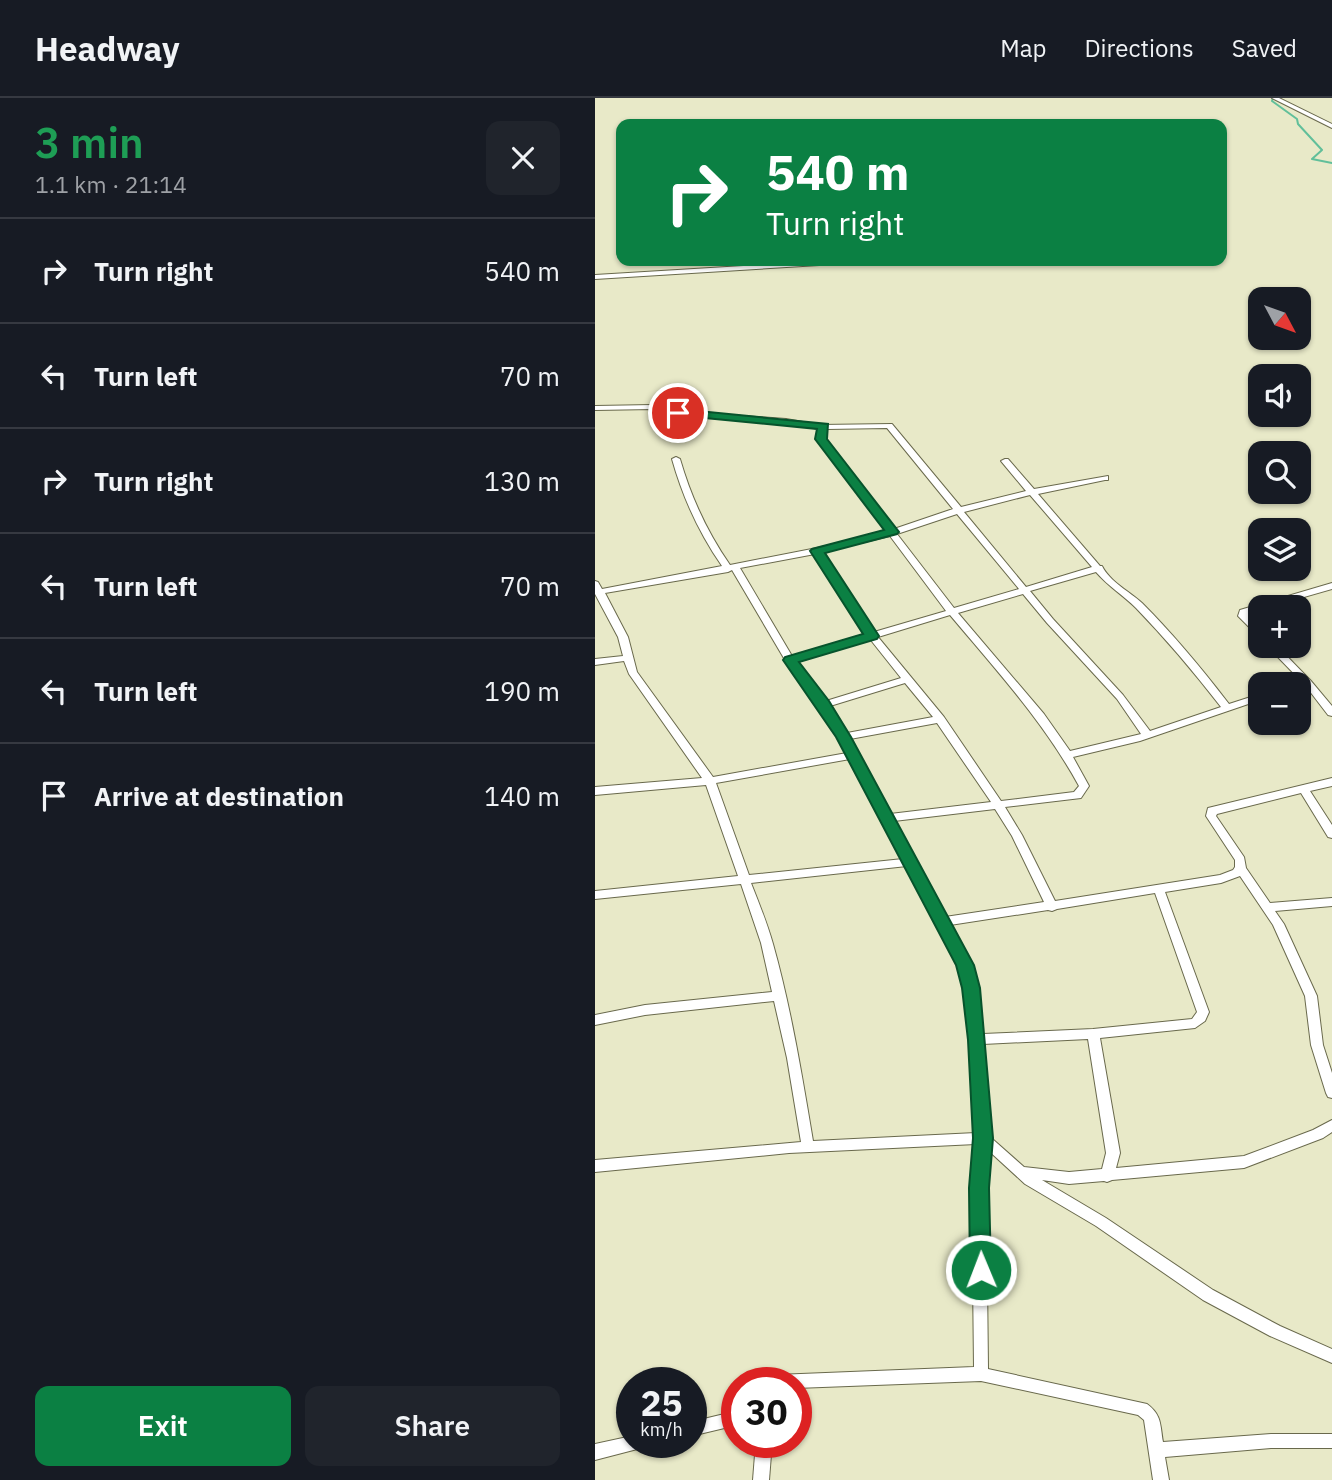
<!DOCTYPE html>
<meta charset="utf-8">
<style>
body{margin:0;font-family:"IBM Plex Sans",sans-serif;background:#20242c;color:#f1f3f6;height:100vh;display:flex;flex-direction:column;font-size:26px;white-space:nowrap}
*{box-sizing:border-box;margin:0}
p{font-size:23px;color:#9ea1a6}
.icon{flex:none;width:38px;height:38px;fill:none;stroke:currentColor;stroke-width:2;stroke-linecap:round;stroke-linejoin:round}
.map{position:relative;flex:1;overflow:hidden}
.sheet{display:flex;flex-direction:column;background:#171b24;width:595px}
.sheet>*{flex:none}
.top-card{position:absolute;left:21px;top:21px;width:611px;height:147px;border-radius:14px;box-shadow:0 2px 5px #0004;background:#0b8043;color:#fff;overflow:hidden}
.needle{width:46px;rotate:131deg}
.buttons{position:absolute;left:653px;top:189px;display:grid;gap:14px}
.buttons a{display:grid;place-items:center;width:63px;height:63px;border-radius:14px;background:#171b24;box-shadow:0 2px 5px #0004;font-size:35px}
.speed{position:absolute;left:21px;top:1269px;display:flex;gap:14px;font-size:35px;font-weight:700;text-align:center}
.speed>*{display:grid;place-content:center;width:91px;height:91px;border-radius:50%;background:#171b24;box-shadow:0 2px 5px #0004;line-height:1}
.speed small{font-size:18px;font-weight:400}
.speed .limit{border:10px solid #d22;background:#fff;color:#111}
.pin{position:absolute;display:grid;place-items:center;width:60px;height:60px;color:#fff;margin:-30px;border:4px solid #fff;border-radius:50%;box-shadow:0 2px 7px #0007}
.me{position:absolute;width:77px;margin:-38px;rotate:359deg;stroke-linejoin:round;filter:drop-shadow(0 0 5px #0008)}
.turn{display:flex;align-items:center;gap:24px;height:147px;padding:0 35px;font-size:32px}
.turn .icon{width:91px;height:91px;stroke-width:2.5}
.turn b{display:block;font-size:49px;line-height:60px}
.round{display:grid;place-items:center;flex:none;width:74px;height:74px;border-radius:14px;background:#20242c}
.overview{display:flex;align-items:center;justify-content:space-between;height:119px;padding:0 35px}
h1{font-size:42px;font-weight:600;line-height:52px;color:#1e9e55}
.primary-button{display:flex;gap:14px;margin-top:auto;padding:14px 35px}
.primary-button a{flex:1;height:80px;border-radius:14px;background:#0b8043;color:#fff;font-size:28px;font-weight:600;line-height:80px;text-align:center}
.primary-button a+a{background:#20242c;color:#f1f3f6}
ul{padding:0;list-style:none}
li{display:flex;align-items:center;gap:21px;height:105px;padding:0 35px;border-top:2px solid #363941}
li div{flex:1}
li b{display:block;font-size:26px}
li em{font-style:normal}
header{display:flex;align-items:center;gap:42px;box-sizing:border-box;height:98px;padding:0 35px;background:#171b24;border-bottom:2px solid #363941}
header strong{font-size:33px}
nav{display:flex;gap:38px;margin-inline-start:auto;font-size:24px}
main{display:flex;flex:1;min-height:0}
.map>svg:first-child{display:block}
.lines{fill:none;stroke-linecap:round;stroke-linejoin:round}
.stream{stroke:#61bf9a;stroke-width:2}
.minor-casing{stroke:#69694c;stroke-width:2}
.minor{fill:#fff;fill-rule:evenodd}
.route{fill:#0b8043;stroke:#07532c;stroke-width:2}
</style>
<header>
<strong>Headway</strong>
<nav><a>Map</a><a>Directions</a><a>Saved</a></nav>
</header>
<main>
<section class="sheet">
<div class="overview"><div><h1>3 min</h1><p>1.1 km · 21:14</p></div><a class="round"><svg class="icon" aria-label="close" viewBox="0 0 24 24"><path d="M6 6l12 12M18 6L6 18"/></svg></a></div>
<ul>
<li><svg class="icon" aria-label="right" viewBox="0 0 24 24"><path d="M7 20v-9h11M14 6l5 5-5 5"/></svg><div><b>Turn right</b></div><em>540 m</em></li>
<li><svg class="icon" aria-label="left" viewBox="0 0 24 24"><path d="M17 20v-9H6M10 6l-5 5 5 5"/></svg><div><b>Turn left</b></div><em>70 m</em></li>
<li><svg class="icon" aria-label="right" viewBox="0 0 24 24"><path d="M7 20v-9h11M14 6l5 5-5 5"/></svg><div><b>Turn right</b></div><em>130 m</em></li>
<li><svg class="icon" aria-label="left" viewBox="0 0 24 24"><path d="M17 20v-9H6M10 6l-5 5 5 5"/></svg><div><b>Turn left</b></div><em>70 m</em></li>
<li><svg class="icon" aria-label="left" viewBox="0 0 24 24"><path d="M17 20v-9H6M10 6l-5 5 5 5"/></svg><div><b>Turn left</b></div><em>190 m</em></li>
<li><svg class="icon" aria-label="arrive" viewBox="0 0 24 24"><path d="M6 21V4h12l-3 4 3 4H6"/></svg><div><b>Arrive at destination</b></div><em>140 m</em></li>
</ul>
<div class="primary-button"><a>Exit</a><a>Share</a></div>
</section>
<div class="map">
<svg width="737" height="1382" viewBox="0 0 737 1382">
<rect width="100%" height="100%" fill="#e8e9c8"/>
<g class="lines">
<polyline class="stream" points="678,0 677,3 702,21 703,26 727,52 717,61 737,65"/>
<defs>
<g id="minor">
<polygon points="677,0 684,0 737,26 737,30"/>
<polygon points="229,163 260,163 257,165 0,181 0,177"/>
<path d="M58,307L88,314L191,321L225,327L297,326L366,409L431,393L406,363L410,361H413L439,391L513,378V382H510L443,396L505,468H507C515,484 534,493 547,505C578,536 607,571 634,606L665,596V602L545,643L478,659L494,688L486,700L410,709L427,737L460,803L625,777L638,772L640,769V762L611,718L613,710L737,680V688L715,693L737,727V740L733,739L706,695L622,716L621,718L649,759L651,770L675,805L737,800V808L680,813L689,826L722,898L728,947L737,975V1000L733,999L731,995L716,947L710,898L678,827L645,778L626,785L570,794L614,914L610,923L600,930L505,940L525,1055L521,1070L649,1058L718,1032L737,1022V1034L728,1040L649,1070L517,1082L512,1084L509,1083L474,1086L447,1082L511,1120L618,1192L685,1228L737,1251V1265L675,1238L608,1202L501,1128L430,1086L394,1053L391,1090L393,1271L552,1306C567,1317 565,1327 568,1344L676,1336H737V1350H676L570,1359L574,1382H558L549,1322L543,1317L386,1283L201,1290V1284H174L176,1279L181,1277L379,1269L377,1090L381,1046L194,1055L0,1074V1062L206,1044L192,960L179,903L50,917L0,927V917L50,907L177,894L166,845L146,786L0,801V793L143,778L111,687L0,697V689L107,680L34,576L29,563L0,567V561L28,558L23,539L0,496V483L3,484L7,491L127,468C104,435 88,400 77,361L81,359L85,361C96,399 112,434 135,467L222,450L292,434L222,341L224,331L191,325L88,318L58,311L0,312V308ZM292,330L358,411L299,431L230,341L232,331ZM435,397L497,469L431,489L369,414ZM362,416L424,491L359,510L302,436ZM295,438L351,513L279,534L227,454ZM220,456L271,536L197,558L145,470ZM137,472L190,562L225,609L252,655L118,679L42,574L33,539L10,495L133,474ZM501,474C514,489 528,497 541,510C571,541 599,574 626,609L555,633L528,597L458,521L435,493ZM428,496L452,525L522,601L546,636L475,653L449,616L363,515ZM355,517C401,572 449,624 484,688L479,694L406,703L349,619L283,539ZM275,541L306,580L231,603L201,563ZM310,585L338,619L252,635L235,608ZM342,625L396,704L295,716L255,641ZM255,661L308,761L154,777L121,685ZM400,711L417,738L449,804L350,819L322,765L323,764L319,761L299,723ZM312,768L364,867L370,890L376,941L381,1035L218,1043C207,977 196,910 178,846C172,825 164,805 156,785ZM560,795L602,914L597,921L498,931L388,936L382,890L376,867L355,827L453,812L457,813L462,811ZM493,941L511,1055L507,1071L474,1074L429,1069L394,1038L388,946Z"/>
<polygon points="737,485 737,491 674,509 665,509 665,512 653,516 665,530 665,538 662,537 643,518 645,512"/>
<polygon points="672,548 682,548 716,583 737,608 737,618 733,617 710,587"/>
<polygon points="142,1313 142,1327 96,1338 96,1324"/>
<polygon points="37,1338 37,1344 53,1344 50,1349 0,1362 0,1346"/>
<polygon points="161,1344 177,1344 174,1382 158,1382"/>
</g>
</defs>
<use href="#minor" class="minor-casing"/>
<use href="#minor" class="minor"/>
</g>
<polygon class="route" points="83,311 233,326 232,341 304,434 302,436 230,455 284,538 282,541 204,564 234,603 256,639 379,867 385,890 398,1040 394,1090 396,1172 393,1179 386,1182 378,1179 375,1172 374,1090 378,1040 373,942 367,890 361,867 241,639 188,562 190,559 268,536 215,453 217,451 289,432 220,341 222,331 79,317 77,315"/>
</svg>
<div class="buttons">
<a><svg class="needle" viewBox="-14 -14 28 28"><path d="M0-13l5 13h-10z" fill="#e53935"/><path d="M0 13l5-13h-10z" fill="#9ea1a6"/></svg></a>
<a><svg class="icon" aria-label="sound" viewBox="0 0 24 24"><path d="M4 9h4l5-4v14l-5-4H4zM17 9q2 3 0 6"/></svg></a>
<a><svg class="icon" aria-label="search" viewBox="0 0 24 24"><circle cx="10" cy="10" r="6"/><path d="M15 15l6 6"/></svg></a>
<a><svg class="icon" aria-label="layers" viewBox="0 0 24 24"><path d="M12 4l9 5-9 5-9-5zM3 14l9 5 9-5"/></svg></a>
<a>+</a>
<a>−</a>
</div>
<div class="speed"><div>25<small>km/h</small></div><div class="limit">30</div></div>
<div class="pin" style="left:83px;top:315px;background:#d93025"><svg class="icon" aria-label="arrive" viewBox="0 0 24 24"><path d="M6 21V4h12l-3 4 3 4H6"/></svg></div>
<svg class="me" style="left:386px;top:1172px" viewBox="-20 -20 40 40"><circle r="17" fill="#0b8043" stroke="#fff" stroke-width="3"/><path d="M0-11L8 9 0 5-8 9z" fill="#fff"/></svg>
<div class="top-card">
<div class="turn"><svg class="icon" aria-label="right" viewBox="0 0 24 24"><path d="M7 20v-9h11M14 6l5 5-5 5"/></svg><div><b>540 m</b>Turn right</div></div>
</div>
</div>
</main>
